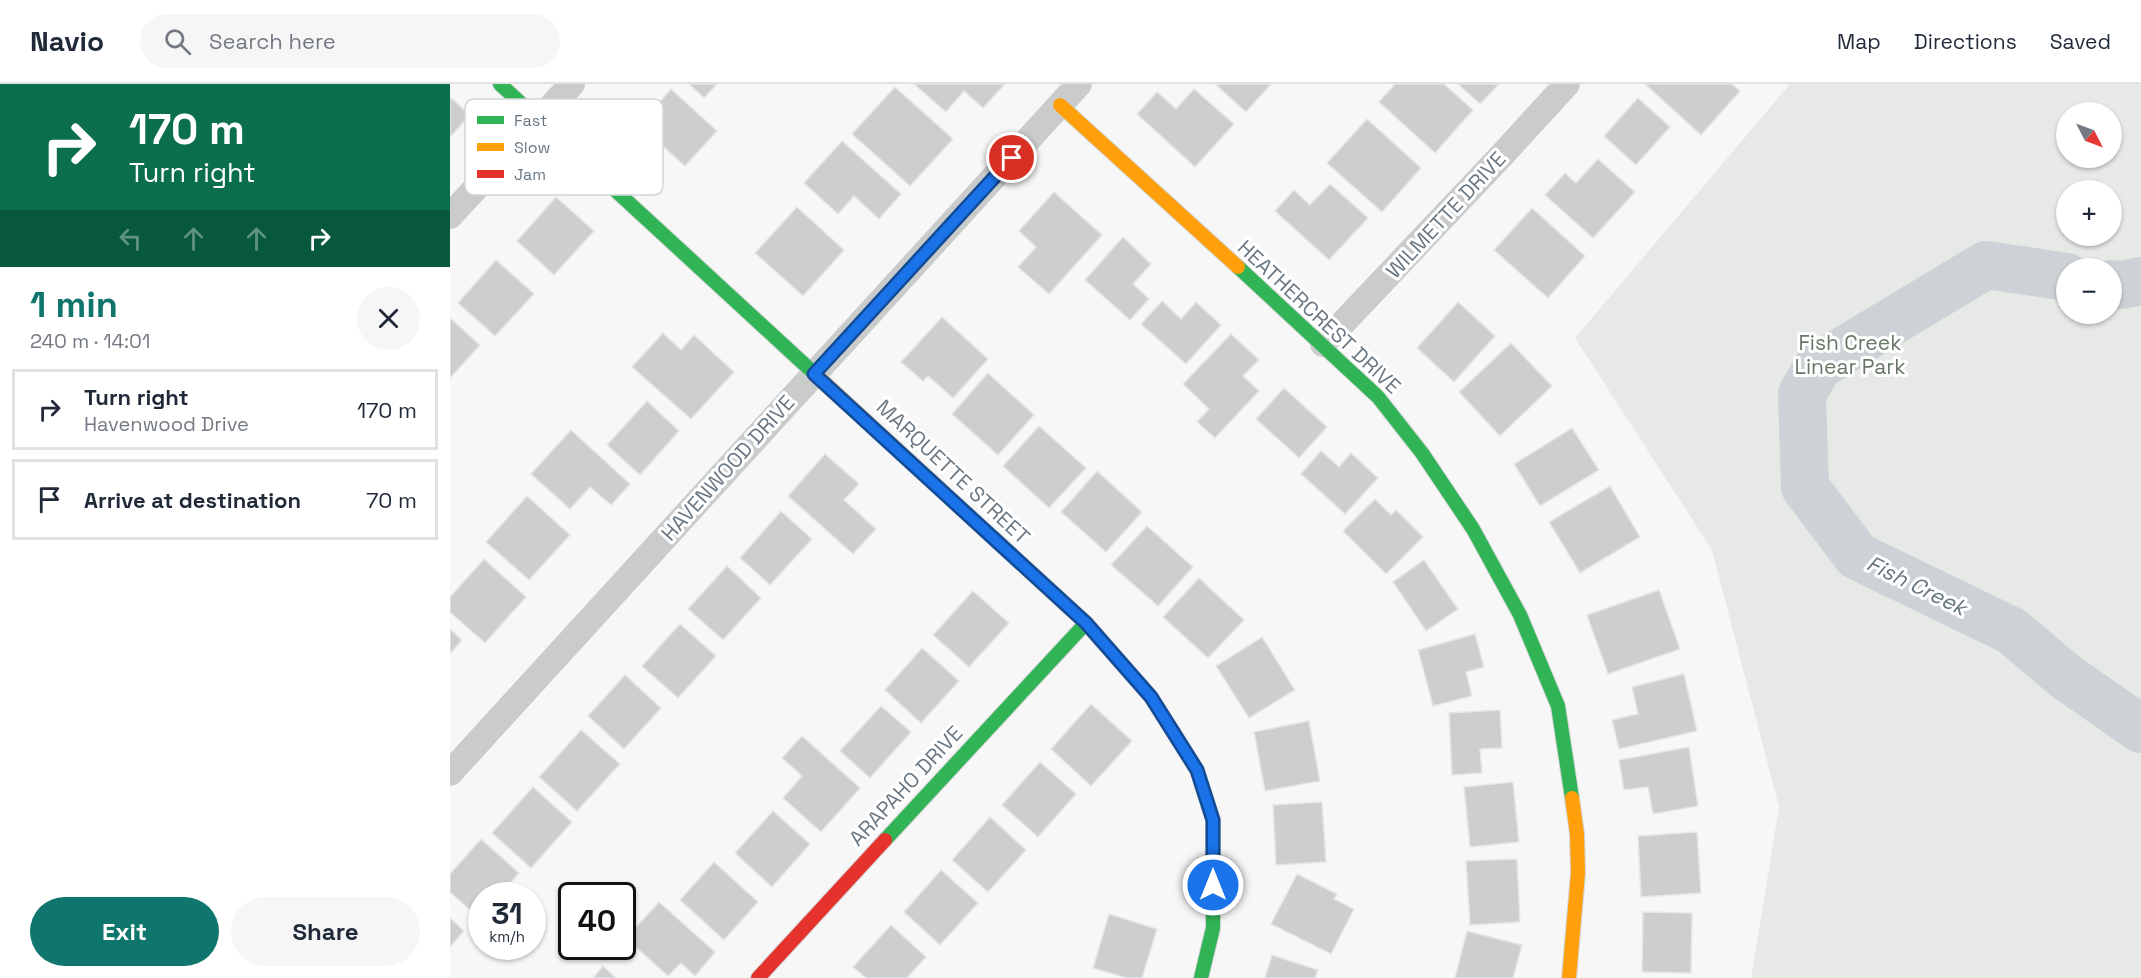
<!DOCTYPE html>
<meta charset="utf-8">
<style>
body{margin:0;font-family:"Space Grotesk",sans-serif;background:#f6f6f7;color:#1f2937;height:100vh;display:flex;flex-direction:column;font-size:22px;white-space:nowrap}
*{box-sizing:border-box;margin:0}
p{font-size:20px;color:#747a83}
.icon{flex:none;width:33px;height:33px;fill:none;stroke:currentColor;stroke-width:2;stroke-linecap:round;stroke-linejoin:round}
.map{position:relative;flex:1;overflow:hidden}
.drawer{display:flex;flex-direction:column;background:#fff;width:450px}
.drawer>*{flex:none}
.banner{background:#0b6e4f;color:#fff;overflow:hidden}
.needle{width:39px;rotate:132deg}
.tools{position:absolute;left:1606px;top:18px;display:grid;gap:12px}
.tools a{display:grid;place-items:center;width:66px;height:66px;border-radius:50%;background:#fff;box-shadow:0 2px 4px #0004;font-size:30px}
.speed{position:absolute;left:18px;top:798px;display:flex;gap:12px;font-size:30px;font-weight:700;text-align:center}
.speed>*{display:grid;place-content:center;width:78px;height:78px;border-radius:50%;background:#fff;box-shadow:0 2px 4px #0004;line-height:1}
.speed small{font-size:15px;font-weight:400}
.speed .limit{border:3px solid #111;border-radius:9px;background:#fff;color:#111}
.pin{position:absolute;display:grid;place-items:center;width:51px;height:51px;color:#fff;margin:-26px;border:3px solid #fff;border-radius:50%;box-shadow:0 2px 6px #0007}
.me{position:absolute;width:66px;margin:-33px;rotate:0deg;stroke-linejoin:round;filter:drop-shadow(0 0 4px #0008)}
.turn{display:flex;align-items:center;gap:21px;height:126px;padding:0 30px;font-size:27px}
.turn .icon{width:78px;height:78px;stroke-width:2.5}
.turn b{display:block;font-size:42px;line-height:51px}
.lanes{display:flex;align-items:center;height:57px;padding:0 30px;background:#0003;justify-content:center;gap:30px;direction:ltr}
.lanes .off{opacity:.35}
.round{display:grid;place-items:center;flex:none;width:63px;height:63px;border-radius:32px;background:#f6f6f7}
.headline{display:flex;align-items:center;justify-content:space-between;height:102px;padding:0 30px}
h1{font-size:36px;font-weight:800;line-height:45px;color:#0f766e}
.cta{display:flex;gap:12px;margin-top:auto;padding:12px 30px}
.cta a{flex:1;height:69px;border-radius:36px;background:#0f766e;color:#fff;font-size:24px;font-weight:800;line-height:69px;text-align:center}
.cta a+a{background:#f6f6f7;color:#1f2937}
ul{padding:0;list-style:none}
li{display:flex;align-items:center;gap:18px;height:81px;margin:0 12px 9px;padding:0 18px;border:3px solid #e0e1e3;border-radius:0px}
li div{flex:1}
li b{display:block;font-size:22px}
li em{font-style:normal}
header{display:flex;align-items:center;gap:36px;box-sizing:border-box;height:84px;padding:0 30px;background:#fff;border-bottom:2px solid #e0e1e3}
header strong{font-size:28px}
nav{display:flex;gap:33px;margin-inline-start:auto;font-size:21px}
.search{width:420px;height:54px;background:#f6f6f7;display:flex;align-items:center;gap:15px;box-sizing:border-box;padding:0 21px;border-radius:33px;color:#747a83;font-size:22px}
main{display:flex;flex:1;min-height:0}
.map>svg:first-child{display:block}
.green{fill:#e6e9e5;fill-rule:evenodd}
.lines{fill:none;stroke-linecap:round;stroke-linejoin:round}
.river{stroke:#ccd2d5;stroke-width:48}
.building{fill:#cccecf;stroke:#e6e6e6;stroke-width:1.5}
.fast-casing{stroke:#d3d4d5;stroke-width:16}
.slow-casing{stroke:#d3d4d5;stroke-width:16}
.jam-casing{stroke:#d3d4d5;stroke-width:16}
.street{stroke:#cacccc;stroke-width:26}
.fast{stroke:#30b455;stroke-width:14}
.slow{stroke:#ff9f0a;stroke-width:14}
.jam{stroke:#e5322d;stroke-width:14}
.route-casing{stroke:#114b97;stroke-width:15}
.route{stroke:#1a73e8;stroke-width:10}
.labels{text-anchor:middle;stroke-width:6;stroke-linejoin:round;paint-order:stroke}
.street-label{font-size:21px;fill:#6a7884;stroke:#fff}
.park-label{font-size:21px;fill:#677765;stroke:#fff}
.water-label{font-size:22px;font-style:italic;fill:#67777f;stroke:#fff}
.key{fill:#fff;stroke:#d2d6da;stroke-width:1.5}
.key-label{font-size:16px;fill:#6a7884}
</style>
<header>
<strong>Navio</strong>
<div class="search"><svg class="icon" aria-label="search" viewBox="0 0 24 24"><circle cx="10" cy="10" r="6"/><path d="M15 15l6 6"/></svg>Search here</div>
<nav><a>Map</a><a>Directions</a><a>Saved</a></nav>
</header>
<main>
<section class="drawer">
<div class="banner">
<div class="turn"><svg class="icon" aria-label="right" viewBox="0 0 24 24"><path d="M7 20v-9h11M14 6l5 5-5 5"/></svg><div><b>170 m</b>Turn right</div></div>
<div class="lanes"><svg class="icon off" aria-label="left" viewBox="0 0 24 24"><path d="M17 20v-9H6M10 6l-5 5 5 5"/></svg><svg class="icon off" aria-label="ahead" viewBox="0 0 24 24"><path d="M12 20V5M6 11l6-6 6 6"/></svg><svg class="icon off" aria-label="ahead" viewBox="0 0 24 24"><path d="M12 20V5M6 11l6-6 6 6"/></svg><svg class="icon" aria-label="right" viewBox="0 0 24 24"><path d="M7 20v-9h11M14 6l5 5-5 5"/></svg></div>
</div>
<div class="headline"><div><h1>1 min</h1><p>240 m · 14:01</p></div><a class="round"><svg class="icon" aria-label="close" viewBox="0 0 24 24"><path d="M6 6l12 12M18 6L6 18"/></svg></a></div>
<ul>
<li><svg class="icon" aria-label="right" viewBox="0 0 24 24"><path d="M7 20v-9h11M14 6l5 5-5 5"/></svg><div><b>Turn right</b><p>Havenwood Drive</p></div><em>170 m</em></li>
<li><svg class="icon" aria-label="arrive" viewBox="0 0 24 24"><path d="M6 21V4h12l-3 4 3 4H6"/></svg><div><b>Arrive at destination</b></div><em>70 m</em></li>
</ul>
<div class="cta"><a>Exit</a><a>Share</a></div>
</section>
<div class="map">
<svg width="1691" height="894" viewBox="0 0 1691 894">
<rect width="100%" height="100%" fill="#f7f7f7"/>
<path class="green" d="M1340,0H1691V894H1301L1329,723L1262,466L1125,254ZM1617,28H1662V74H1617ZM1617,106H1662V152H1617ZM1617,184H1662V230H1617Z"/>
<g class="lines">
<g class="river">
<polyline points="1617,193 1536,181 1368,282 1352,310 1355,403 1407,472 1562,547 1615,592 1691,645"/>
<polyline points="1662,200 1671,201 1691,197"/>
</g>
</g>
<g class="building">
<polygon points="239,0 267,0 254,14"/>
<polygon points="464,0 553,0 554,1 533,24 514,7 496,28"/>
<polygon points="765,0 821,0 796,28"/>
<polygon points="945,0 994,0 1023,26 985,69 929,18"/>
<polygon points="1008,0 1049,0 1030,20"/>
<polygon points="1197,0 1282,0 1290,7 1251,51 1196,1"/>
<polygon points="445,3 503,55 460,102 402,50"/>
<polygon points="221,5 267,47 235,82 189,41"/>
<polygon points="744,5 784,40 745,83 687,30 707,8 726,25"/>
<polygon points="0,13 20,31 0,53"/>
<polygon points="1188,14 1220,43 1186,81 1154,52"/>
<polygon points="917,35 971,84 932,128 877,79"/>
<polygon points="392,57 451,110 429,135 404,112 388,130 354,99"/>
<polygon points="1148,75 1185,108 1143,154 1095,111 1115,89 1126,99"/>
<polygon points="880,100 918,134 879,176 825,127 844,106 860,121"/>
<polygon points="604,108 652,151 599,210 568,183 586,163 569,147"/>
<polygon points="106,113 144,147 104,191 67,157"/>
<polygon points="347,123 394,166 353,212 305,169"/>
<polygon points="1082,124 1135,172 1098,214 1044,166"/>
<polygon points="673,153 701,180 683,200 699,215 680,236 635,196"/>
<polygon points="46,176 84,210 45,252 8,219"/>
<polygon points="712,217 731,235 746,218 771,241 736,280 691,240"/>
<polygon points="1008,218 1045,252 1004,298 967,264"/>
<polygon points="492,233 538,275 503,314 478,292 473,297 451,278"/>
<polygon points="0,234 30,261 0,294"/>
<polygon points="213,249 231,266 244,251 284,288 241,335 182,283"/>
<polygon points="781,250 809,276 793,292 809,307 765,354 747,338 759,325 733,300"/>
<polygon points="1061,259 1102,302 1050,352 1009,308"/>
<polygon points="538,289 584,331 548,371 502,330"/>
<polygon points="834,304 877,343 849,374 806,335"/>
<polygon points="197,317 229,347 190,391 157,361"/>
<polygon points="589,342 636,384 599,424 553,382"/>
<polygon points="1122,344 1149,386 1090,422 1064,380"/>
<polygon points="121,346 180,400 161,421 140,403 120,425 81,390"/>
<polygon points="871,367 889,383 901,369 928,394 895,430 851,390"/>
<polygon points="375,370 409,400 394,416 426,445 403,470 338,412"/>
<polygon points="647,387 692,428 656,468 611,428"/>
<polygon points="1160,402 1190,453 1130,489 1099,438"/>
<polygon points="77,412 120,451 79,496 36,458"/>
<polygon points="925,415 941,431 946,426 973,453 936,490 893,447"/>
<polygon points="331,427 362,455 320,501 290,474"/>
<polygon points="697,442 743,483 708,522 661,481"/>
<polygon points="34,475 76,513 35,559 0,528 0,513"/>
<polygon points="974,476 1008,525 976,547 943,498"/>
<polygon points="277,482 311,514 273,556 238,525"/>
<polygon points="749,494 794,536 758,574 713,533"/>
<polygon points="1209,506 1230,565 1158,590 1137,531"/>
<polygon points="523,507 559,539 519,583 483,551"/>
<polygon points="230,540 266,572 228,614 192,582"/>
<polygon points="0,545 12,556 0,570"/>
<polygon points="1025,550 1034,583 1016,588 1022,612 983,622 968,566"/>
<polygon points="812,553 845,606 799,634 766,582"/>
<polygon points="472,564 509,597 471,639 435,606"/>
<polygon points="1234,590 1247,647 1169,665 1162,636 1188,630 1182,603"/>
<polygon points="175,591 211,624 174,665 138,632"/>
<polygon points="641,620 682,657 641,702 601,665"/>
<polygon points="431,622 461,648 420,694 390,667"/>
<polygon points="1050,626 1052,664 1030,665 1032,689 1002,691 999,629"/>
<polygon points="859,637 870,697 815,707 804,648"/>
<polygon points="131,646 170,680 127,727 89,693"/>
<polygon points="352,652 410,704 371,748 333,714 352,692 332,674"/>
<polygon points="1239,663 1248,722 1203,730 1198,703 1174,706 1169,676"/>
<polygon points="590,678 626,710 588,753 552,721"/>
<polygon points="1063,698 1069,758 1020,763 1014,703"/>
<polygon points="83,703 122,738 81,784 42,749"/>
<polygon points="872,718 876,778 826,781 823,721"/>
<polygon points="323,727 360,760 322,803 285,769"/>
<polygon points="540,733 576,766 538,808 502,776"/>
<polygon points="1247,748 1251,809 1191,813 1188,752"/>
<polygon points="31,755 69,789 49,812 32,812 32,831 29,834 0,808 0,790"/>
<polygon points="1067,775 1070,838 1020,841 1016,777"/>
<polygon points="264,778 308,818 274,856 230,816"/>
<polygon points="491,786 528,819 490,861 454,828"/>
<polygon points="847,790 887,810 884,815 904,825 881,870 821,840"/>
<polygon points="209,818 265,868 245,892 231,879 218,892 176,854"/>
<polygon points="1193,828 1242,829 1241,889 1192,888"/>
<polygon points="659,830 707,845 692,894 677,894 643,884"/>
<polygon points="0,834 14,847 0,863"/>
<polygon points="441,841 476,873 457,894 416,894 403,883"/>
<polygon points="1017,847 1072,861 1063,894 1005,894"/>
<polygon points="822,871 868,886 865,894 815,894"/>
<polygon points="153,882 166,894 143,894"/>
</g>
<g class="lines">
<defs>
<g id="fast">
<polyline points="50,0 367,292"/>
<polyline points="788,183 928,313 972,369 1023,445 1070,531 1108,622 1122,714"/>
<polyline points="601,507 636,539 701,613 747,686 763,736 763,844 751,894"/>
<polyline points="435,756 636,539"/>
</g>
<g id="slow">
<polyline points="610,21 788,183"/>
<polyline points="367,292 601,507"/>
<polyline points="1119,894 1128,789 1127,750 1122,714"/>
</g>
<polyline id="jam" points="308,894 435,756"/>
</defs>
<use href="#fast" class="fast-casing"/>
<use href="#slow" class="slow-casing"/>
<use href="#jam" class="jam-casing"/>
<g class="street">
<polyline points="0,132 122,0"/>
<polyline points="873,260 1053,70 1117,0"/>
<polyline points="0,689 629,0"/>
</g>
<use href="#fast" class="fast"/>
<use href="#slow" class="slow"/>
<use href="#jam" class="jam"/>
</g>
<g class="lines">
<defs>
<polyline id="route" points="562,74 364,290 636,539 701,613 747,686 763,736 763,801"/>
</defs>
<use href="#route" class="route-casing"/>
<use href="#route" class="route"/>
</g>
<g class="labels">
<g class="street-label">
<text transform="translate(996 131) rotate(-47)" y="7">WILMETTE DRIVE</text>
<text transform="translate(869 233) rotate(43)" y="7">HEATHERCREST DRIVE</text>
<text transform="translate(278 384) rotate(-48)" y="7">HAVENWOOD DRIVE</text>
<text transform="translate(503 388) rotate(43)" y="7">MARQUETTE STREET</text>
<text transform="translate(456 702) rotate(-47)" y="7">ARAPAHO DRIVE</text>
</g>
<g class="park-label">
<text x="1400" y="266">Fish Creek<tspan x="1400" dy="24">Linear Park</tspan></text>
</g>
<g class="water-label">
<text transform="translate(1467 501) rotate(26)" y="8">Fish Creek</text>
</g>
</g>
<rect x="15" y="15" width="198" height="96" rx="9" class="key"/>
<rect x="27" y="32" width="27" height="8" fill="#30b455"/>
<rect x="27" y="59" width="27" height="8" fill="#ff9f0a"/>
<rect x="27" y="86" width="27" height="8" fill="#e5322d"/>
<g class="key-label">
<text x="64" y="42">Fast</text>
<text x="64" y="69">Slow</text>
<text x="64" y="96">Jam</text>
</g>
</svg>
<div class="tools">
<a><svg class="needle" viewBox="-14 -14 28 28"><path d="M0-13l5 13h-10z" fill="#e53935"/><path d="M0 13l5-13h-10z" fill="#747a83"/></svg></a>
<a>+</a>
<a>−</a>
</div>
<div class="speed"><div>31<small>km/h</small></div><div class="limit">40</div></div>
<div class="pin" style="left:562px;top:74px;background:#d93025"><svg class="icon" aria-label="arrive" viewBox="0 0 24 24"><path d="M6 21V4h12l-3 4 3 4H6"/></svg></div>
<svg class="me" style="left:763px;top:801px" viewBox="-20 -20 40 40"><circle r="17" fill="#1a73e8" stroke="#fff" stroke-width="3"/><path d="M0-11L8 9 0 5-8 9z" fill="#fff"/></svg>
</div>
</main>
